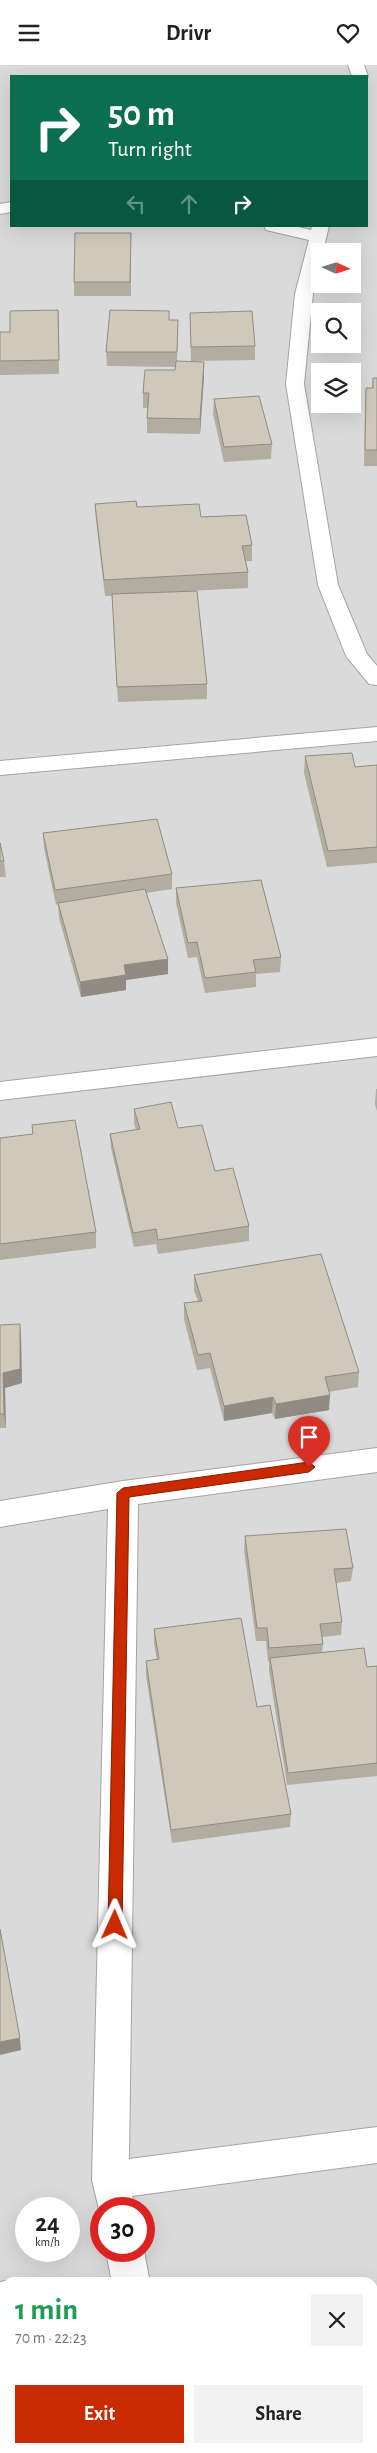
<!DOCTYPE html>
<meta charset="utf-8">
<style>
body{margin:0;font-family:"Alegreya Sans",sans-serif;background:#f2f2f2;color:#222;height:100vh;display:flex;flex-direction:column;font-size:19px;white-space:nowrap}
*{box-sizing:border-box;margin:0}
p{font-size:16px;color:#767676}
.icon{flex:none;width:28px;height:28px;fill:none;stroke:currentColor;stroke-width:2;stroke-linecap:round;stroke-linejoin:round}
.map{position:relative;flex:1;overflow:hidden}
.side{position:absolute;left:0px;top:2212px;width:378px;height:176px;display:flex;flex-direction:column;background:#fff;border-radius:15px 15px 0 0;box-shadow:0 5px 20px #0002}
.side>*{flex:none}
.banner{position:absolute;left:10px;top:10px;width:358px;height:152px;border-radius:0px;box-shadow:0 5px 20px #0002;background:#0b6e4f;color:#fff;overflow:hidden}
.needle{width:32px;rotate:94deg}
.fabs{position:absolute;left:311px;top:178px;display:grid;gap:10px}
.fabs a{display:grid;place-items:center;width:50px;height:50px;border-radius:0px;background:#fff;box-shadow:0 5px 20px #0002;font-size:25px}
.speed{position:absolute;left:15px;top:2132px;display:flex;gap:10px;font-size:25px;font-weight:700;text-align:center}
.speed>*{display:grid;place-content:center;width:65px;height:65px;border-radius:50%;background:#fff;box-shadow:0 5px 20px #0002;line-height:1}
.speed small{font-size:12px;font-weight:400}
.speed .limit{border:8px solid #d22;background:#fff;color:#111}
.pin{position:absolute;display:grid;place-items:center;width:42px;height:42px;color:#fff;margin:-51px -21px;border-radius:50% 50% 50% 0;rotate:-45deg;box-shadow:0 0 5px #0007}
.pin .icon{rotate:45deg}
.me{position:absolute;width:55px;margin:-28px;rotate:1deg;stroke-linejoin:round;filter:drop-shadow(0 0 4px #0008)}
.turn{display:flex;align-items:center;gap:18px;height:105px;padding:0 15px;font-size:22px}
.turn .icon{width:65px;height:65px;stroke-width:2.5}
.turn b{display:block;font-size:35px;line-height:42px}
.lanes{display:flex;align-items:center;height:48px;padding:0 15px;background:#0003;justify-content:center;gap:25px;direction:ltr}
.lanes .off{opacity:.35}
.round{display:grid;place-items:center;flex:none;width:52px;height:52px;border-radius:0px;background:#f2f2f2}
.overview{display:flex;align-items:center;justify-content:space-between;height:85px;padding:0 15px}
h1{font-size:30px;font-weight:600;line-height:38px;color:#1e9e55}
.action{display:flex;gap:10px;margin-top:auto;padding:10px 15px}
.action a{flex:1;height:58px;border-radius:0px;background:#ca2a00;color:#fff;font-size:20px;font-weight:600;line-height:58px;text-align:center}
.action a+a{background:#f2f2f2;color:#222}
header{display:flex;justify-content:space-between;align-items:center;height:65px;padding:0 15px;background:#fff;font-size:22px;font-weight:600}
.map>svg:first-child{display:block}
.residential{fill:#dbdada;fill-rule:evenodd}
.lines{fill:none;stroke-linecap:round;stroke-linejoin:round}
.minor-casing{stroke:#a4a4a4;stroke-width:2}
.minor{fill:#fff;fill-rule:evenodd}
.wall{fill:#b2aca1}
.shaded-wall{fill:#918c83}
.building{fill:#cfc8bb;stroke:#918c83}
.route{fill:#ca2a00;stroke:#831b00}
</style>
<header><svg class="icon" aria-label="menu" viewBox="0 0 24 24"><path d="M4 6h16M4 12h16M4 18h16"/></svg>Drivr<svg class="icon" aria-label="heart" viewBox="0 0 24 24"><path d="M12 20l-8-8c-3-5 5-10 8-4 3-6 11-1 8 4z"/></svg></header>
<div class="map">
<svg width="377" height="2388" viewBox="0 0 377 2388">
<rect width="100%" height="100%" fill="#efede2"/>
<path class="residential" d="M0,0H377V2388H0ZM11,11H366V161H11ZM320,186H352V219H320ZM320,246H352V279H320ZM320,306H352V339H320ZM26,2144H69V2186H26ZM101,2144H144V2186H101ZM5,2218H372V2384H5Z"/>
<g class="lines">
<defs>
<g id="minor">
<polygon points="348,0 364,0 368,11 366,13 366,11 352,11"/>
<polygon points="11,137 11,147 0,149 0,139"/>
<polygon points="264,161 294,161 311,165 312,161 329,161 323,186 320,186 320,200 313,229 304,319 338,520 367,589 377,601 377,620 369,619 346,591 318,520 286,319 295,229 309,175 266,165"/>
<polygon points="377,662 377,676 0,710 0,696"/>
<polygon points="377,973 377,991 0,1035 0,1017"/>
<polygon points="377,1383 377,1407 138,1439 129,2094 377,2062 377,2098 132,2131 135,2144 101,2144 101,2153 92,2115 108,1444 0,1462 0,1436 123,1416"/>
<polygon points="106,2186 144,2186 150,2218 112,2218"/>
<polygon points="5,2216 9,2218 5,2218 5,2254 0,2255 0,2217"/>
<polygon points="192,2384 232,2384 233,2388 193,2388"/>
</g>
</defs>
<use href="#minor" class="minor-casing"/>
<use href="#minor" class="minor"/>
</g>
<g class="wall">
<polygon points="131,168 131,231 74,231 74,217"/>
<polygon points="58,245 59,309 0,310 0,267 10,267"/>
<polygon points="190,248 255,281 255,295 191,296"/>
<polygon points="169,255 178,255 177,296 204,311 200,369 147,368 147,353 148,343 143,343 143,328 175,305 176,302 107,301 106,287"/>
<polygon points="373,313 377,313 377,401 364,401 365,339 366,323 372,323"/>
<polygon points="214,334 272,379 271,394 224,397 213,349"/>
<polygon points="95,439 137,442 201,452 252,480 252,496 246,496 248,507 248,523 168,527 207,619 207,634 118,637 112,531 105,531 96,455"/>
<polygon points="305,691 355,702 377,700 377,798 327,802 304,708"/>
<polygon points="43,768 172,809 172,824 146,828 168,909 126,915 126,925 81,932 59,853 58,839 56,840 44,783"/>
<polygon points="0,778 4,796 6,812 0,812"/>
<polygon points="176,823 281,892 280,907 256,909 256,922 205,928 197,892 188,893 176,838"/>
<polygon points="376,1024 377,1024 377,1046 375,1039"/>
<polygon points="134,1044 178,1063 215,1106 249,1161 249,1176 158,1189 156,1179 134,1182 111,1083 110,1069 136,1065 134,1058"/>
<polygon points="32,1060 96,1167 96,1183 0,1195 0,1073 33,1069"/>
<polygon points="194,1210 359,1307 358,1322 329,1327 329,1345 275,1354 272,1348 224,1356 210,1303 197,1305 184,1254 184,1238 198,1236 194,1226"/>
<polygon points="20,1259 21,1273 22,1318 5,1323 6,1363 0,1363 0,1260"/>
<polygon points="245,1471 353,1503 351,1516 336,1518 342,1557 341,1570 322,1572 323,1579 322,1588 367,1602 377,1601 377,1711 287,1720 269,1606 269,1596 268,1597 266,1576 256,1576 244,1485"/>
<polygon points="154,1564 257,1642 291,1749 290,1762 172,1778 146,1611 146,1596 157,1595 154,1579"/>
</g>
<g class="shaded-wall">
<polygon points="58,245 59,259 59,309 59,295"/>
<polygon points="204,297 204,311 200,369 200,354"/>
<polygon points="168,894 168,909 126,915 126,925 81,932 80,917 124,900"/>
<polygon points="20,1259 21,1273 22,1318 5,1323 6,1363 4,1349 3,1308"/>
<polygon points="330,1330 329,1345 275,1354 276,1339"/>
<polygon points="273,1332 272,1348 224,1356 224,1341"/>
<polygon points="20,1973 21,1985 0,1990 0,1977"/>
</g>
<g class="building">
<polygon points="75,168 131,168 130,217 74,217"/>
<polygon points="58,245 59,295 0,296 0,267 10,267 10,246"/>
<polygon points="110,245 169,246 169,255 178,255 177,287 106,287"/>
<polygon points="252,246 255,281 191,282 190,248"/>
<polygon points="176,296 204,297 200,354 147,353 149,328 143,328 145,305 175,305"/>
<polygon points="373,313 377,313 377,385 365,385 366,323 373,323"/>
<polygon points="259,331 272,379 224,382 214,334"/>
<polygon points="136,436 137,442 199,439 201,452 246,450 252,480 242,481 248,507 104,515 95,439"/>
<polygon points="197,526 207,619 117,622 112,529"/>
<polygon points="352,688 355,702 377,700 377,782 328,786 305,691"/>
<polygon points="157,754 172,809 55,825 43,768"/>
<polygon points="0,778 4,796 0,796"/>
<polygon points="261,815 281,892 253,895 256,907 205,913 197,877 188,878 176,823"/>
<polygon points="145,824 168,894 124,900 126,910 80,917 58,838"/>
<polygon points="171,1037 178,1063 202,1060 215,1106 233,1103 249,1161 158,1175 156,1164 133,1168 110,1069 140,1064 134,1044"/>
<polygon points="75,1055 96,1167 0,1179 0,1073 33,1069 32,1060"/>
<polygon points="321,1189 359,1307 325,1312 330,1330 276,1339 273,1332 224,1341 210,1288 198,1290 184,1238 202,1236 194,1210"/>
<polygon points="20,1259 20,1304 3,1308 4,1349 0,1349 0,1260"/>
<polygon points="346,1464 353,1503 334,1504 342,1557 320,1559 323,1579 269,1583 267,1563 257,1563 245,1471"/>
<polygon points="241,1553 257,1642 270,1640 291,1749 171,1765 146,1596 159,1594 154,1564"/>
<polygon points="364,1583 367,1602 377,1601 377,1698 288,1708 270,1593"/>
<polygon points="0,1864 20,1973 0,1977"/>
<polygon points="5,2379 5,2384 37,2384 38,2388 0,2388 0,2380"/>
</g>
<polygon class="route" points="309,1397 315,1402 309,1407 129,1432 122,1860 120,1865 115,1867 110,1865 108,1860 117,1428 123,1423"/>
</svg>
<div class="fabs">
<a><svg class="needle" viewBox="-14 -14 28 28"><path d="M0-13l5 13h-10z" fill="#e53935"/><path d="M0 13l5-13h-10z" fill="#767676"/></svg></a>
<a><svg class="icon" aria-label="search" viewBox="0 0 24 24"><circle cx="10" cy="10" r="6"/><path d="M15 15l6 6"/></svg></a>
<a><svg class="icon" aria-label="layers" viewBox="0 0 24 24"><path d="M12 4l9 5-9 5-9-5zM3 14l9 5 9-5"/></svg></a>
</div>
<div class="speed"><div>24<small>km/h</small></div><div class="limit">30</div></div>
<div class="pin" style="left:309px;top:1402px;background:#d93025"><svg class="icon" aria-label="arrive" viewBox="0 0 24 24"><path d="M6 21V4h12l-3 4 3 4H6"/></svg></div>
<svg class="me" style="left:115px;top:1860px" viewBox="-20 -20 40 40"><path d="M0-17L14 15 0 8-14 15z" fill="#ca2a00" stroke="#fff" stroke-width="4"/></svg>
<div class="banner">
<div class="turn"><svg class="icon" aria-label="right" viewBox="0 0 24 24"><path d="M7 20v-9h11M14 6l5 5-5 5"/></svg><div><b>50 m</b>Turn right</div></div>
<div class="lanes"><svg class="icon off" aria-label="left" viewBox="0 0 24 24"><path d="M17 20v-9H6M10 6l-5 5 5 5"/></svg><svg class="icon off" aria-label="ahead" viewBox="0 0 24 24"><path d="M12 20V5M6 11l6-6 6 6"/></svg><svg class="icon" aria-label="right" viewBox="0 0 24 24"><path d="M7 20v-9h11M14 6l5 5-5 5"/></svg></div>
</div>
<section class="side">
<div class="overview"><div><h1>1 min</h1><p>70 m · 22:23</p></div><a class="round"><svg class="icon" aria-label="close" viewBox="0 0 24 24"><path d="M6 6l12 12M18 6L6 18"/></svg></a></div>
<div class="action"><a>Exit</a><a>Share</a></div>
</section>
</div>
